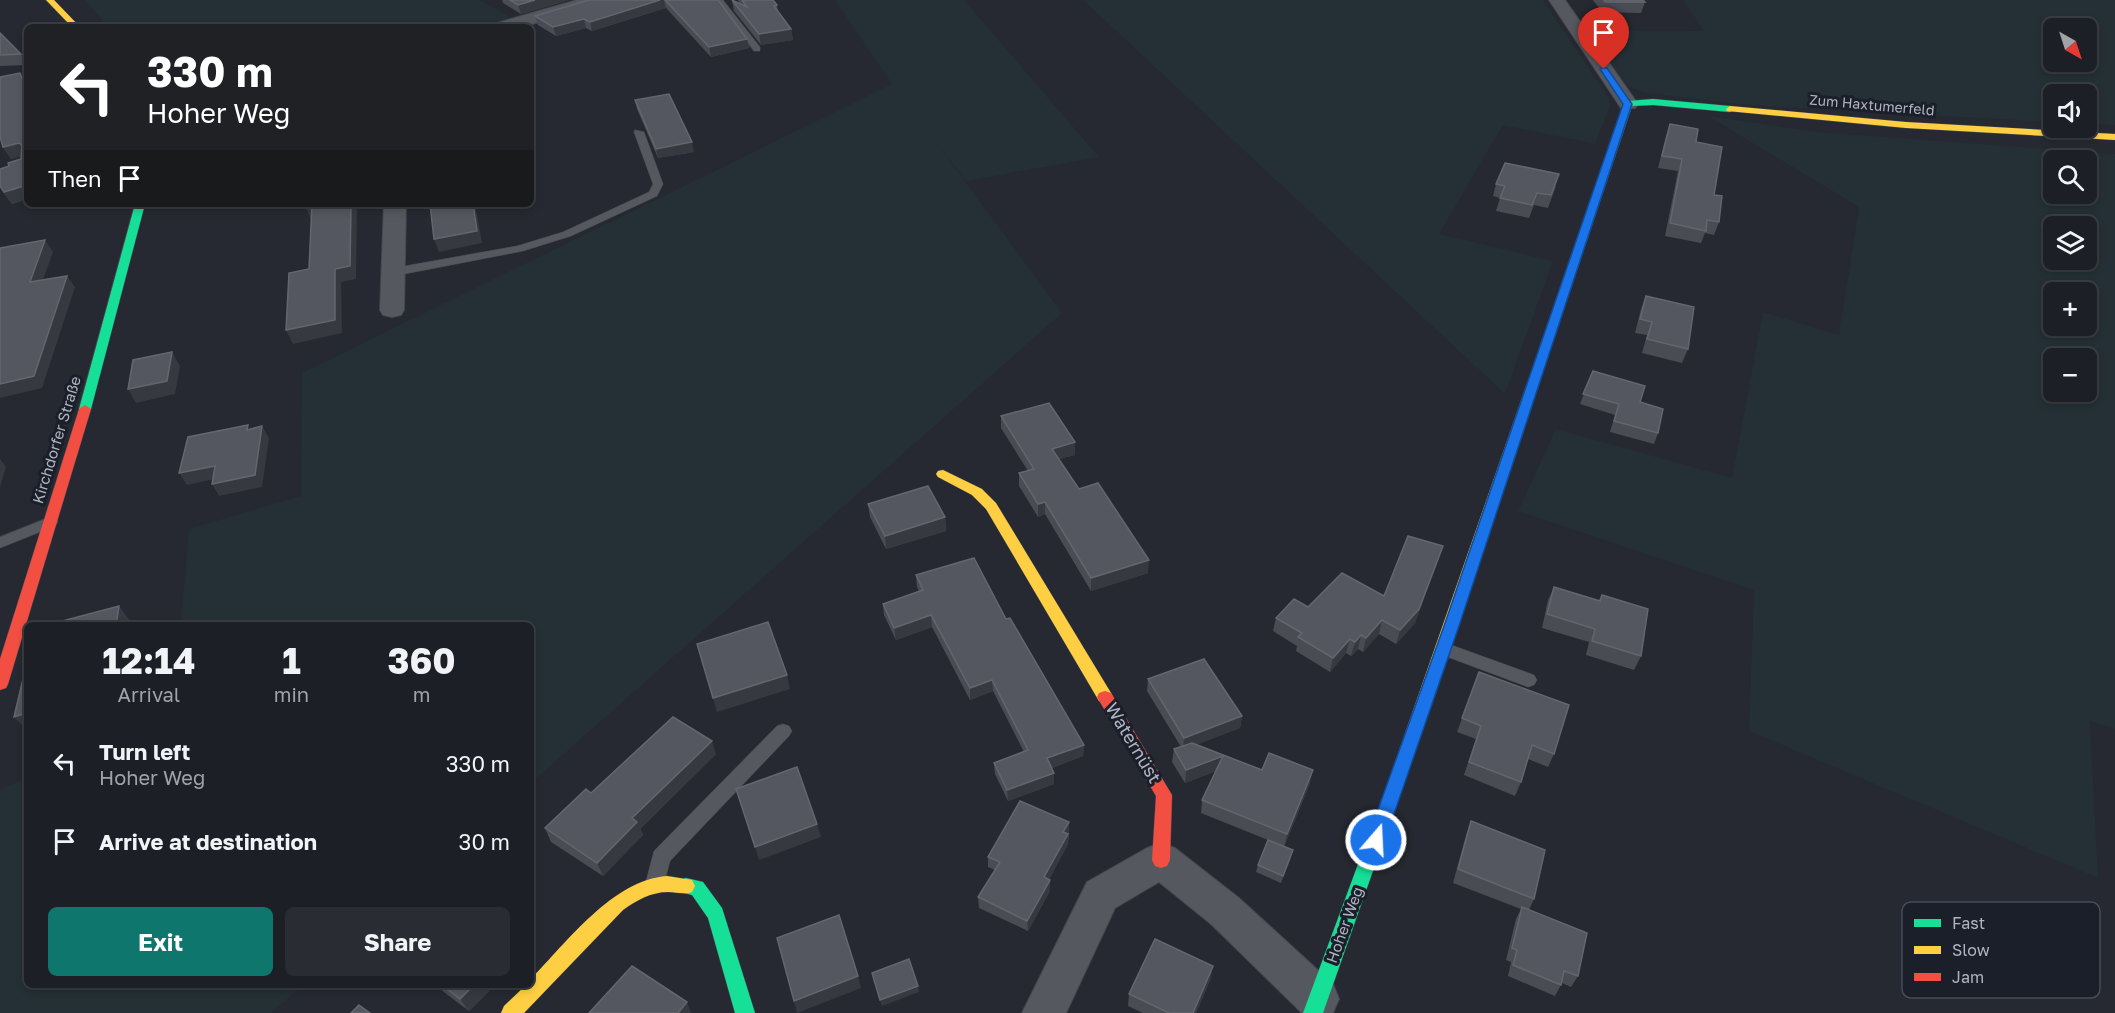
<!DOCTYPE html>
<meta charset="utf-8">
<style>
body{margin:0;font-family:"Golos Text",sans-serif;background:#292c32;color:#f1f3f6;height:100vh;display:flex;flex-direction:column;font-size:22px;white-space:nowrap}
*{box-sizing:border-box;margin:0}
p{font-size:20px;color:#a0a2a7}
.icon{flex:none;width:33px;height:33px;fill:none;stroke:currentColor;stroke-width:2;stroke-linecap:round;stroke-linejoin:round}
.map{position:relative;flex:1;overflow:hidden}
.panel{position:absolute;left:24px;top:622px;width:510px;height:366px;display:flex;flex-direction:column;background:#1c1f25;border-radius:9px;box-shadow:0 3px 9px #0003,0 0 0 2px #3a3d42}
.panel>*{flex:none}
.banner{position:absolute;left:24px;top:24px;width:510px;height:183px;border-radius:9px;box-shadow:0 3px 9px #0003,0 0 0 2px #3a3d42;background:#202124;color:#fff;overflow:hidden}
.needle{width:39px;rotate:141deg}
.fabs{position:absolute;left:2043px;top:18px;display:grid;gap:12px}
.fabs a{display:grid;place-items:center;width:54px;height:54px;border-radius:9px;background:#1c1f25;box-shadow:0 3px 9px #0003,0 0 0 2px #3a3d42;font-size:30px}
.pin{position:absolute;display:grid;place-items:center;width:51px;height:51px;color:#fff;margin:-62px -26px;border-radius:50% 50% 50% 0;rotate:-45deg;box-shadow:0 0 6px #0007}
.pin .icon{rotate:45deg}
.me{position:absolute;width:66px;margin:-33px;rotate:19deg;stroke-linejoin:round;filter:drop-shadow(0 0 4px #0008)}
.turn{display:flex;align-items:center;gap:21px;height:126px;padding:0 24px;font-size:27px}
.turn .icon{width:78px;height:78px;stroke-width:2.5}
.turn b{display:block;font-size:42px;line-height:51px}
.then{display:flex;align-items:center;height:57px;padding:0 24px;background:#0003;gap:12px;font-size:22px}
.eta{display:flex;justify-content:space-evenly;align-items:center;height:102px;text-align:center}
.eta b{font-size:36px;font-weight:700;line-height:42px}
.primary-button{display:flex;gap:12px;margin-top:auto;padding:12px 24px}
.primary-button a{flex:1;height:69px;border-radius:9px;background:#0f766e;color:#fff;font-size:24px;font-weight:700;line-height:69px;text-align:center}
.primary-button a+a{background:#292c32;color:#f1f3f6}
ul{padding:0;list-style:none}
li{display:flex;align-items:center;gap:18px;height:78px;padding:0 24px}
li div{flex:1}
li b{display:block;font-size:22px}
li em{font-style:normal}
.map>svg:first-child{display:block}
.green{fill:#243035;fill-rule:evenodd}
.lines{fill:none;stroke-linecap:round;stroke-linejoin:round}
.lane-casing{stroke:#44464e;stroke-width:1}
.street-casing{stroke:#44464e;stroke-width:2}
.fast-casing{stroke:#44464e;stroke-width:1}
.slow-casing{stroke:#44464e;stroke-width:1}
.jam-casing{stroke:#44464e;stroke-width:1}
.lane{fill:#56585f;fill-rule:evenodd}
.street{fill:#56585f;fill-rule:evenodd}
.fast{fill:#16e098;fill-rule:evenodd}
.slow{fill:#ffcf43;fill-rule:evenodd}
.jam{fill:#f24e42;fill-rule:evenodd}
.wall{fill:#4a4c54}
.shaded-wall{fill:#373941}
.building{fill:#555760;stroke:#63666f;stroke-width:1.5}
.route{fill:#1a73e8;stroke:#114b97;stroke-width:1.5}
.labels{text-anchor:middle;stroke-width:6;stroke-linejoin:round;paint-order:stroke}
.far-street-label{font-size:14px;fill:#b0b4c2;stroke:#1b1f2a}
.street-label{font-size:15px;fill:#b0b4c2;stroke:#1b1f2a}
.near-street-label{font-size:18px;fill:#b0b4c2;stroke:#1b1f2a}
.key{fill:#1b1f2a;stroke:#484c58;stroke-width:1.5}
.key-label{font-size:16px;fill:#b0b4c2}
</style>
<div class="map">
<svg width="2115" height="1013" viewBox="0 0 2115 1013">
<rect width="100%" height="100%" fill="#262931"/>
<g class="green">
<polygon points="85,0 479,0 513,18 483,27 108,27"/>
<polygon points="835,0 964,0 1099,157 966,181 936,142 1062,313 531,783 531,626 181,625 189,529 301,496 302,373 892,84"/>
<polygon points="1083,0 1543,0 1609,98 1609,108 1595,144 1503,125 1439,234 1553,261 1505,394"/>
<path d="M1683,0H2115V125L2087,124L2086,94H2054L2053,122L1748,105L1646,93L1629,87L1616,73L1591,30L1704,31ZM2054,28H2086V62H2054Z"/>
<path d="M1708,116L1817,132L2115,154V729L2090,721L2098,878L1749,731L1754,590L1518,511L1556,429L1732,478L1763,312L1839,335L1859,207ZM2086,160V194H2054V160ZM2086,226V260H2054V226ZM2086,292V326H2054V292ZM2054,358H2086V392H2054Z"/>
<polygon points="27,778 27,986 302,986 271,1013 0,1013 0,790"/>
</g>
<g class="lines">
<defs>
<g id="lane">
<polygon points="715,0 723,0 760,47 760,51 754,51"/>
<polygon points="635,130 644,132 663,184 657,196 571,236 523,251 394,276 388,272 394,268 517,246 563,232 649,192 653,184 634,132"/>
<polygon points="50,517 58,522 55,526 0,548 0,537"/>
<polygon points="1443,642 1534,675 1537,680 1534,685 1528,687 1437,653 1435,648 1437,643"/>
<polygon points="783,724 789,726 792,731 789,736 670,861 662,891 655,894 648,891 645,885 654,851 777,726"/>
</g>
<g id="street">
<polygon points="577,0 603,0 601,4 522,27 494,27 497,23"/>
<polygon points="1549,0 1565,0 1638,104 1635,108 1621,108"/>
<polygon points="384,204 406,204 404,310 401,315 392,317 383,315 380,310"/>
<polygon points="1161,843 1175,848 1239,898 1333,984 1339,999 1333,1013 1302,1013 1211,924 1159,882 1115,908 1066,1013 1022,1013 1087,882 1147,848"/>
</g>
<g id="fast">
<polygon points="1653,99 1730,106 1734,109 1730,112 1653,105 1632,106 1533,401 1531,404 1523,404 1521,401 1624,104 1628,101"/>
<polygon points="135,204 145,204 91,409 85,413 79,409"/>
<polygon points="1392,787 1398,789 1400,794 1323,1013 1303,1013 1384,794 1386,789"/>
<polygon points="686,878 703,882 722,908 755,1013 735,1013 708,918 692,895 680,892 677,886 680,880"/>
</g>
<g id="slow">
<polygon points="46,0 54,0 80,27 72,27"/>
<polygon points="1730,106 1906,122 2115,134 2115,140 1906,128 1727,111 1726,109"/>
<polygon points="1527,397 1533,401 1400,794 1398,799 1392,801 1386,799 1384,794 1521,401"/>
<polygon points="943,470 982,489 996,503 1111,693 1113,697 1111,701 1105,703 1099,701 986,509 972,495 938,477 936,474 938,471"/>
<path d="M667,876L692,880L695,886L692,892C684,895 677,892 668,892C651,892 637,900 623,910L524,1013H501L504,1006L525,986H531V979C567,942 613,880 667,876Z"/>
</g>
<g id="jam">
<polygon points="85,405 91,409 8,684 6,688 0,690 0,659 79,409"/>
<polygon points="1105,691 1111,693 1172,795 1170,860 1167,866 1161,868 1155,866 1152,860 1156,796 1097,697 1099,693"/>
</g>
</defs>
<use href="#lane" class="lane-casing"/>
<use href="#street" class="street-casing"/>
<use href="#fast" class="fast-casing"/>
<use href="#slow" class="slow-casing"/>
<use href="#jam" class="jam-casing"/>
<use href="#lane" class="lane"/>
<use href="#street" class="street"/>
<use href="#fast" class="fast"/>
<use href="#slow" class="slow"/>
<use href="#jam" class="jam"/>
</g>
<g class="wall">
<polygon points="502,0 569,0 521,14 503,3"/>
<polygon points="589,0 718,0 747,39 749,48 711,57 666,8 592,31 586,28 556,36 538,25 535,16"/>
<polygon points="732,0 740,4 738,0 773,0 777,5 778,12 791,29 793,40 761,45 734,11"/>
<polygon points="1593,0 1643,0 1645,2 1641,13 1602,12"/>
<polygon points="0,32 21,54 27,65 0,66"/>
<polygon points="20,73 27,85 27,199 12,204 0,187 0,169 9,166 21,159 21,156 11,159 3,147"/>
<polygon points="635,100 694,152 658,158 637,109"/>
<polygon points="1670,124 1696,142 1714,195 1719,222 1714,235 1705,233 1701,243 1665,236 1678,171 1658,168 1666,136"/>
<polygon points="1496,184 1556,186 1548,208 1534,205 1529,218 1496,211 1500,198 1493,196"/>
<polygon points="1646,296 1688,349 1682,363 1642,353 1647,335 1635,333 1641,309"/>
<polygon points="1593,371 1640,402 1658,433 1654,444 1610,432 1615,415 1580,404"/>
<polygon points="1001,416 1075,442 1075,455 1059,459 1079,489 1148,573 1091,591 1045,514 1038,517 1019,486 1019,473 1028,471 1001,428"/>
<polygon points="868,504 945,517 946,531 886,549 870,517"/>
<polygon points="1438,560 1415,623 1396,644 1379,634 1363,652 1358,649 1351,656 1346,653 1330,672 1296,651 1297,646 1273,631 1276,618 1308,607 1384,596"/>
<polygon points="916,575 1006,619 1084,745 1083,756 1052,768 1054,784 1008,801 995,774 994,763 1024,752 993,691 970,700 932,627 896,640 884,615 883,604 919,591 917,587"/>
<polygon points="1554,587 1599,600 1602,595 1641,656 1634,670 1586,655 1589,642 1542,628 1548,600"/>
<polygon points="1479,672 1554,754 1548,767 1528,759 1521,782 1515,796 1464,775 1476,739 1457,732"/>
<polygon points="1148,679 1242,716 1240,728 1197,744 1262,770 1310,783 1284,847 1291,857 1281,883 1256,872 1258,865 1268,840 1201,813 1202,800 1216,771 1185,783 1172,762 1174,749 1181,747 1147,691"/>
<polygon points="716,754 640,829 643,835 603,876 551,842 545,828 591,793"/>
<polygon points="1471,821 1534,899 1529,910 1578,976 1571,987 1562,983 1555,996 1508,976 1511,962 1506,960 1516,919 1521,909 1453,883 1466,835"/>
<polygon points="1069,832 1068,844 1049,879 1050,891 1028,931 979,908 978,897 995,870 988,867 988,857"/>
<polygon points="1211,978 1196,1013 1143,1013 1128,1006 1129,994"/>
<polygon points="436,986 494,986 469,1011"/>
</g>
<g class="shaded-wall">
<polygon points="535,0 569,0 521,14 518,5"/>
<polygon points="660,0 664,0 666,8 592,31 590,22"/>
<polygon points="584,19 586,28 556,36 553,27"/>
<polygon points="791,29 793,40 761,45 759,34"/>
<polygon points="747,39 749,48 711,57 709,47"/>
<polygon points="20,73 27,84 27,91"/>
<polygon points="692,142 694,152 658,158 656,149"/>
<polygon points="19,143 26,155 11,159 3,147"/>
<polygon points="27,185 27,199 12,204 4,192"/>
<polygon points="312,204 317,217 310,218 305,205"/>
<polygon points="351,204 357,204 356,279 341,282 342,333 293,344 286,330 335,269"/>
<polygon points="473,204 475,204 482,243 439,252 434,239"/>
<polygon points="45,240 53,252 38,294 30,282"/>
<polygon points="67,276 75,287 42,388 0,398 0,384"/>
<polygon points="172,352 180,366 175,394 136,403 128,389"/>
<polygon points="262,426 269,438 262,487 219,496 212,484"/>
<polygon points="1075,442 1075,455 1052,461 1052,449"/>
<polygon points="0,459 6,467 0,487"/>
<polygon points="215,466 223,477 187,485 179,473"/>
<polygon points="1045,502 1045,514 1038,517 1038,504"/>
<polygon points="945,517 946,531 886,549 885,536"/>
<polygon points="1443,546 1415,623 1396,644 1400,630"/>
<polygon points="1149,560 1148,573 1091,591 1091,578"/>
<polygon points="119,606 134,626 116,626"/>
<polygon points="931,615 932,627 896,640 894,628"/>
<polygon points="1382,620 1379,634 1363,652 1366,638"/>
<polygon points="1361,635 1358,649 1351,656 1355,642"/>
<polygon points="1350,639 1346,653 1330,672 1333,658"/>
<polygon points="787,675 790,689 717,712 713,698"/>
<polygon points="992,680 993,691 970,700 970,688"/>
<polygon points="27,713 27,730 14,717"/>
<polygon points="1242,716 1240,728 1183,750 1184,738"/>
<polygon points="712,741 716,754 640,829 643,835 603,876 597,863 632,818"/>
<polygon points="1084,745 1083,756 1047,770 1047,758"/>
<polygon points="1223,756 1221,769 1185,783 1186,770"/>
<polygon points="1313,770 1310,783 1284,847 1287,834"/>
<polygon points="1054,773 1054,784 1008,801 1007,790"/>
<polygon points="1069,822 1069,832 1063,842 1063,832"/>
<polygon points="817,824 821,837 759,860 755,847"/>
<polygon points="1068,834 1068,844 1045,888 1044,877"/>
<polygon points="1293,850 1291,857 1281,883 1283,876"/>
<polygon points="1050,880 1050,891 1028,931 1027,921"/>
<polygon points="1213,966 1211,978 1196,1013 1193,1013"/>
<polygon points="858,976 861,988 797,1013 794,1001"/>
<polygon points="473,986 494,986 469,1011 460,999"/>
<polygon points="918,986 919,992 882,1006 880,1000"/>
<polygon points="687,1002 691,1013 678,1013"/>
</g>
<g class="building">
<polygon points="510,0 535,0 518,5"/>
<polygon points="589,0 660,0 590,22 584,19 553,27 535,16"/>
<polygon points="665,0 718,0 747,39 709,47"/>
<polygon points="732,0 747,7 742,0 773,0 777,5 774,6 791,29 759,34"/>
<polygon points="1604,0 1643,0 1645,2 1605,2"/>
<polygon points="0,33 21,54 0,55"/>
<polygon points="20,73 27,91 27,185 4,192 0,186 0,169 9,166 8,163 21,159 22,145 19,143 3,147 0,137 0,77"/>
<polygon points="669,94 692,142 656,149 635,100"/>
<polygon points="1670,124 1698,129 1696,142 1722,147 1714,195 1722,196 1719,222 1707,220 1706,231 1670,223 1682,159 1662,156"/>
<polygon points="1505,163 1559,174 1551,195 1537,193 1532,205 1500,198 1505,186 1496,184"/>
<polygon points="305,204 351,204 350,266 335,269 335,320 286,330 289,273 309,269 312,204 305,205"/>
<polygon points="430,204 473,204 477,231 434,239"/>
<polygon points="45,240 30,282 67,276 34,376 0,384 0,248"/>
<polygon points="1646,296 1694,307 1688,349 1647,339 1652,322 1640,319"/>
<polygon points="172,352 167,381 128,389 133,360"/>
<polygon points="1593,371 1645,386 1640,402 1663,409 1658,433 1614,421 1619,404 1583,394"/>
<polygon points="1049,403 1075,442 1052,449 1079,489 1098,483 1149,560 1091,578 1045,502 1038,504 1019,473 1034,469 1001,416"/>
<polygon points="248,425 247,430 262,426 255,475 212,484 215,466 179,473 188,437"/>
<polygon points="928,486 945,517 885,536 868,504"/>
<polygon points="1408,536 1443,546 1419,609 1400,630 1382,620 1366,638 1361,635 1355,642 1350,639 1333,658 1298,637 1302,633 1276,618 1294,599 1308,607 1342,573 1384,596"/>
<polygon points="974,558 1006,619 1010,618 1084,745 1047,758 1054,773 1007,790 994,763 1028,750 992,680 970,688 931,615 894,628 883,604 923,590 916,575"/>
<polygon points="1554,587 1600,601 1602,595 1648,609 1641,656 1592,641 1595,629 1547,614"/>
<polygon points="119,606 116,626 47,626 47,625"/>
<polygon points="768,622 787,675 713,698 697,644"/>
<polygon points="1204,659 1242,716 1184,738 1148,679"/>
<polygon points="27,662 27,713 14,717"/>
<polygon points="1479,672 1569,705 1554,754 1532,745 1521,782 1469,762 1481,726 1462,718"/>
<polygon points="673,717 712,741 632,818 637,822 597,863 545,828 586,789 591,793"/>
<polygon points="1192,743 1262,770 1269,753 1313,770 1287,834 1202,800 1223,756 1186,770 1174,749"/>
<polygon points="797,767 817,824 755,847 736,789"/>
<polygon points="1020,801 1069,822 1063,832 1068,834 1044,877 1050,880 1027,921 978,897 1000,862 988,857"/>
<polygon points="1471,821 1545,850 1534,899 1458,869"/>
<polygon points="1268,840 1293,850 1283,876 1258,865"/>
<polygon points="1522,907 1587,933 1578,976 1564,971 1561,985 1513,965 1517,950 1512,948"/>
<polygon points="839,915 858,976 794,1001 777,938"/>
<polygon points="1155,939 1213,966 1193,1013 1169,1013 1129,994"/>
<polygon points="909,959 918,986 880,1000 872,973"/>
<polygon points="632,966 687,1002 678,1013 589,1013"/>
<polygon points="443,986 473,986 460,999"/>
<polygon points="359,1005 370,1013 351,1013"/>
</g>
<polygon class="route" points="1601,68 1607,68 1632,104 1459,626 1385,840 1382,845 1376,848 1370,845 1367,840 1444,626 1623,104 1600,69"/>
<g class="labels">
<g class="far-street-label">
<text transform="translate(1872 105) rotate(5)" y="5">Zum Haxtumerfeld</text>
</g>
<g class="street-label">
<text transform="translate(57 440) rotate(-73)" y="5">Kirchdorfer Straße</text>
<text transform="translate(1345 925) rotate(-70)" y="5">Hoher Weg</text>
</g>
<g class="near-street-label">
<text transform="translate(1133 743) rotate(59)" y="6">Waternüst</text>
</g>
</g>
<rect x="1902" y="902" width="198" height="96" rx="9" class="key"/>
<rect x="1914" y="919" width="27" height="8" fill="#16e098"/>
<rect x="1914" y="946" width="27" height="8" fill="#ffcf43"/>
<rect x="1914" y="973" width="27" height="8" fill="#f24e42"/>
<g class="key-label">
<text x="1952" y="929">Fast</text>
<text x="1952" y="956">Slow</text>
<text x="1952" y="983">Jam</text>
</g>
</svg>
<div class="fabs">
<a><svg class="needle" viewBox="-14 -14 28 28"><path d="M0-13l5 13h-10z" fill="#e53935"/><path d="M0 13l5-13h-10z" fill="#a0a2a7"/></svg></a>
<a><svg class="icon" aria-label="sound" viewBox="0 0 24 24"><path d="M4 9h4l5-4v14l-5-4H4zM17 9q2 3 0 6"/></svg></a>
<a><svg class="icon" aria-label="search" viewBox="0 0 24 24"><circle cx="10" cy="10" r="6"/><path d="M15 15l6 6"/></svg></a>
<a><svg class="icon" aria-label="layers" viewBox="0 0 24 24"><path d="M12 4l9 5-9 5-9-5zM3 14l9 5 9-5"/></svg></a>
<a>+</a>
<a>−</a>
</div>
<div class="pin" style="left:1604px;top:69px;background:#d93025"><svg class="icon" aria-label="arrive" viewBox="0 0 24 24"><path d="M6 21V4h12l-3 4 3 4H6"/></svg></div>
<svg class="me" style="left:1376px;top:840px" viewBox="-20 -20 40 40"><circle r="17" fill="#1a73e8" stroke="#fff" stroke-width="3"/><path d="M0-11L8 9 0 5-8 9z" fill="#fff"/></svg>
<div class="banner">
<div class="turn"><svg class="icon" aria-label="left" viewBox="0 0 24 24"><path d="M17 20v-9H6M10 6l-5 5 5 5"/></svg><div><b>330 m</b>Hoher Weg</div></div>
<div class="then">Then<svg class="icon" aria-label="arrive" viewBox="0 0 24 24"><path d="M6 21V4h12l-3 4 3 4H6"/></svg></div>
</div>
<section class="panel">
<div class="eta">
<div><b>12:14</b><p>Arrival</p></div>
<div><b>1</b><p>min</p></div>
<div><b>360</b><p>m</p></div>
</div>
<ul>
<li><svg class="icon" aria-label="left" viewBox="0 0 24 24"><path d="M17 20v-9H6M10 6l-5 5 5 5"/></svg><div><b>Turn left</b><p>Hoher Weg</p></div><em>330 m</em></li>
<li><svg class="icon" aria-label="arrive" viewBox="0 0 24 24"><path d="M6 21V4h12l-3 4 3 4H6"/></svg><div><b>Arrive at destination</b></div><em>30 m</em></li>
</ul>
<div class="primary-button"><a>Exit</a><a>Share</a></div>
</section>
</div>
